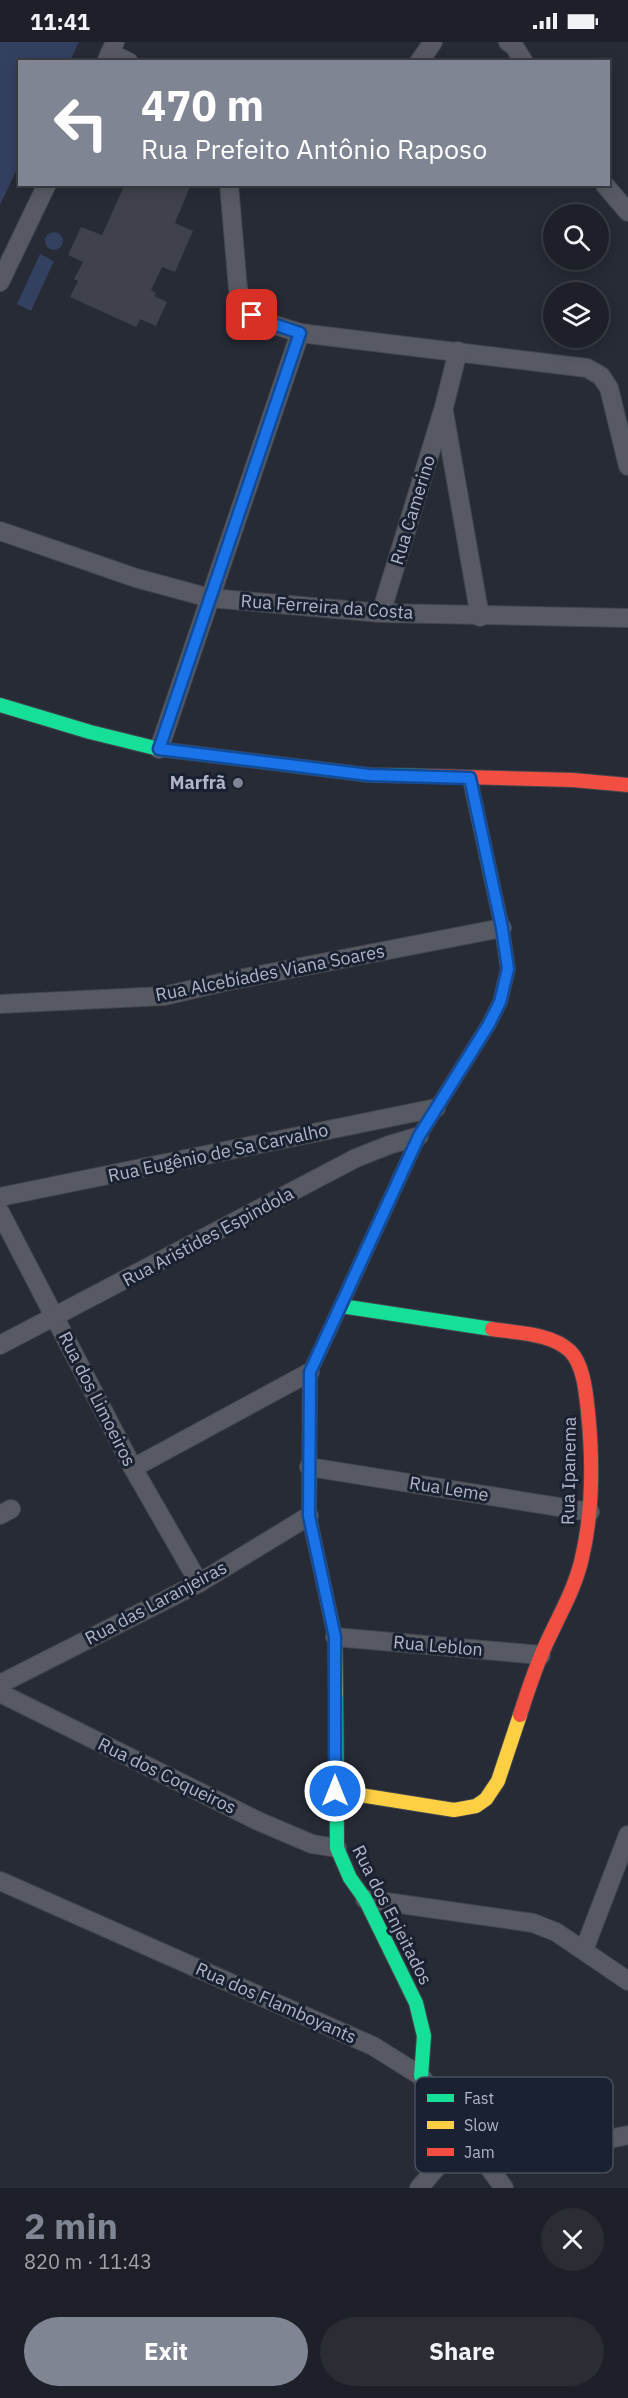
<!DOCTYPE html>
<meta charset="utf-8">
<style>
body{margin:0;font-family:"IBM Plex Sans",sans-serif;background:#2a2d34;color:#f1f3f6;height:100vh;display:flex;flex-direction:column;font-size:22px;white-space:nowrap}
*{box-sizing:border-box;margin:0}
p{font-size:20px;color:#a0a3a8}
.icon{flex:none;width:33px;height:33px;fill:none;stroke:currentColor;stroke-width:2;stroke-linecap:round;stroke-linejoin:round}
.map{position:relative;height:2146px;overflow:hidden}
.drawer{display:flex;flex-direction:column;background:#1d2028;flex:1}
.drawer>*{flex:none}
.top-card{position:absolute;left:18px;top:18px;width:592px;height:126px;border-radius:0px;box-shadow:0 3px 15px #0003,0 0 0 2px #3b3e45;background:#808594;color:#fff;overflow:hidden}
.buttons{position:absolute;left:543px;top:162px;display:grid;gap:12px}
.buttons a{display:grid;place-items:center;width:66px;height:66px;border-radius:50%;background:#1d2028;box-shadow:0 3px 15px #0003,0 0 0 2px #3b3e45;font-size:30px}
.pin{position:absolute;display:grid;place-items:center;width:51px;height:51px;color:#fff;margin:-26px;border-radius:12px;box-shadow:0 3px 9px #0006}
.me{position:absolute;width:66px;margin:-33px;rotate:0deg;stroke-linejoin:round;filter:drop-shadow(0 0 4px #0008)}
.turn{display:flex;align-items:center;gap:21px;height:126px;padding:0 24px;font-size:27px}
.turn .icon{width:78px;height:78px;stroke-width:2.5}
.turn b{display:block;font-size:42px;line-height:51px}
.round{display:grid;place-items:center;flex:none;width:63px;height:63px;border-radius:32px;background:#2a2d34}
.overview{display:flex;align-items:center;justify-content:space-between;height:102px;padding:0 24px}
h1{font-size:36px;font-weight:800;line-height:45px;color:#808594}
.button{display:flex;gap:12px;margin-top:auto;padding:12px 24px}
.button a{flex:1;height:69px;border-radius:36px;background:#808594;color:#fff;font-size:24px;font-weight:800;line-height:69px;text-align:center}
.button a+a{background:#2a2d34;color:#f1f3f6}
.status{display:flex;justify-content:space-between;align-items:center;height:42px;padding:0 30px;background:#1d2028;direction:ltr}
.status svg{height:16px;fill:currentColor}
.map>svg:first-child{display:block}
.water{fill:#33405f}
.building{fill:#3f424b}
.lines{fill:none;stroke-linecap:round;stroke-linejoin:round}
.street-casing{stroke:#43464e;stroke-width:20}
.fast-casing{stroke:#43464e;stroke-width:16}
.slow-casing{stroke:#43464e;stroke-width:16}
.jam-casing{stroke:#43464e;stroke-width:16}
.street{stroke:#575a63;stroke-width:18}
.fast{stroke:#16e098;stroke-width:14}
.slow{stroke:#ffcf43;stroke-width:14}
.jam{stroke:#f24e42;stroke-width:14}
.route-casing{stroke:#114b97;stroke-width:15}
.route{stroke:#1a73e8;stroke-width:10}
.poi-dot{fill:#808594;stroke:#1a2130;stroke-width:2}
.labels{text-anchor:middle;stroke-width:6;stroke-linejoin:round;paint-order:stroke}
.street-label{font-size:18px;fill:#b0b6c7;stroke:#1a2130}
.poi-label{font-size:18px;font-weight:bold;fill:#b0b6c7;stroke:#1a2130;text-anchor:end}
.key{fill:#1a2130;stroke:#474e5d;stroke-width:1.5}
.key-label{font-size:16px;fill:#b0b6c7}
</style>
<div class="status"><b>11:41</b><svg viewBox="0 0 49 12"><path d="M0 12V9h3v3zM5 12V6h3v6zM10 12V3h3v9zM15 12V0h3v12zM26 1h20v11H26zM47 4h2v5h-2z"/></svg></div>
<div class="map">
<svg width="628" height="2146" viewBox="0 0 628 2146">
<rect width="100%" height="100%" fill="#272b35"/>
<g class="water">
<polygon points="0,0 79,0 70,19 20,20 19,123 0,163"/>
<circle cx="54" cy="199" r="9"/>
<polygon points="40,212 54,219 31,269 17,262"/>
</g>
<polygon class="building" points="125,142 191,142 175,181 193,189 175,230 162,225 151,248 156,251 154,254 167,260 156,284 140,277 136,285 70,255 78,239 74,237 83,220 68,213 81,185 102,193"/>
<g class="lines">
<defs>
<g id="street">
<polyline points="508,0 514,4 524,20"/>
<polyline points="110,11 129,20"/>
<polyline points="106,20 115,0"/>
<polyline points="419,20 433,0"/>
<path d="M229,142L238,247C249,280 270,281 300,291L587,326L601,334L609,346L628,424"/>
<polyline points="604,142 628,170"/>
<polyline points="0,240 47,142"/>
<polyline points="444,370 480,575"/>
<polyline points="0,489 136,536 210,556 381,571 628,576"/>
<polyline points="381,571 444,365 458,309"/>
<polyline points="159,707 300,291"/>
<polyline points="0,962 164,954 224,940 502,886"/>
<polyline points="0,1155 436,1066"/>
<polyline points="0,1170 133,1426 199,1541"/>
<polyline points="0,1303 356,1116 389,1103 419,1094"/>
<polyline points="309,1425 590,1470"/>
<polyline points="133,1426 310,1330"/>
<polyline points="0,1473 11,1467"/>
<polyline points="335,1595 541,1613"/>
<polyline points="0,1642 199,1541 309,1474"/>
<polyline points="0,1651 258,1779 312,1802 337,1806"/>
<polyline points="0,1839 373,2004 421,2034 462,2096 487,2123 504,2146"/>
<polyline points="365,1857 533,1881 556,1890 628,1939"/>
<polyline points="584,1908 628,1793"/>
<polyline points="487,2123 628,2093"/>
<polyline points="419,2146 462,2096"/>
</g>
<g id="fast">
<polyline points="0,663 90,690 159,707 369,733 427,734"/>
<polyline points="341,1264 492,1287"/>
<polyline points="336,1652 337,1806 350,1836 365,1857 416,1961 424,1994 421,2034"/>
</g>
<g id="slow">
<polyline points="470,737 502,886 507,921"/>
<polyline points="330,1287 310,1330 309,1474 335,1595 336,1652"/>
<polyline points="335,1749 454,1768 476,1764 486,1757 498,1739 520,1673"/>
</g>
<g id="jam">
<polyline points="427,734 573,738 628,743"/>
<polyline points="330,1287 419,1094 489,982 500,960 508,927 507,921"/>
<path d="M492,1287C517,1291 551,1291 570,1309C584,1323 586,1352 588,1370C593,1419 593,1472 581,1520C574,1548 559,1574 547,1600C536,1623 528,1648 520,1673"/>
</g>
</defs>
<use href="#street" class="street-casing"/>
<use href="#fast" class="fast-casing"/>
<use href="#slow" class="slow-casing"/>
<use href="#jam" class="jam-casing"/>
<use href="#street" class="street"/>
<use href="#fast" class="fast"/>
<use href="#slow" class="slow"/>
<use href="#jam" class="jam"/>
</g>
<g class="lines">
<defs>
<polyline id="route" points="252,273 267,280 300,291 159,707 369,733 470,736 502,886 508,927 500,960 489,982 419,1094 310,1330 309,1474 335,1595 335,1749"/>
</defs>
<use href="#route" class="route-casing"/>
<use href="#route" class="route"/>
</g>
<circle class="poi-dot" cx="238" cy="741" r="6"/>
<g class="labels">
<g class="street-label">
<text transform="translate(413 468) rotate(-73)" y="6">Rua Camerino</text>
<text transform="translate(327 565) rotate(4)" y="6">Rua Ferreira da Costa</text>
<text transform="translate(270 931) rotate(-11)" y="6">Rua Alcebíades Viana Soares</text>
<text transform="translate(218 1111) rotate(-12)" y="6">Rua Eugênio de Sa Carvalho</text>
<text transform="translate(208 1195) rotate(-28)" y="6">Rua Aristides Espindola</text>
<text transform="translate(97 1357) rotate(63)" y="6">Rua dos Limoeiros</text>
<text transform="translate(569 1429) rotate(-89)" y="6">Rua Ipanema</text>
<text transform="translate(449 1447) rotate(9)" y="6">Rua Leme</text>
<text transform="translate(156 1561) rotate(-28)" y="6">Rua das Laranjeiras</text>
<text transform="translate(438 1604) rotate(5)" y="6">Rua Leblon</text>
<text transform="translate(167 1734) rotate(26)" y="6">Rua dos Coqueiros</text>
<text transform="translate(392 1873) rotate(63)" y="6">Rua dos Enjeitados</text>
<text transform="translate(276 1961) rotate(24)" y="6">Rua dos Flamboyants</text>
</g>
<g class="poi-label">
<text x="226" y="747">Marfrã</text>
</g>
</g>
<rect x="415" y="2035" width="198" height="96" rx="9" class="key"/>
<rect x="427" y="2052" width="27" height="8" fill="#16e098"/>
<rect x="427" y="2079" width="27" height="8" fill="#ffcf43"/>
<rect x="427" y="2106" width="27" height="8" fill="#f24e42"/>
<g class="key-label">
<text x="464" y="2062">Fast</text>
<text x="464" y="2089">Slow</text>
<text x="464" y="2116">Jam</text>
</g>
</svg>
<div class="buttons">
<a><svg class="icon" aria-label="search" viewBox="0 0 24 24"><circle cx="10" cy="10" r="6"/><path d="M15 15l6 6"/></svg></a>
<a><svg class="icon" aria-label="layers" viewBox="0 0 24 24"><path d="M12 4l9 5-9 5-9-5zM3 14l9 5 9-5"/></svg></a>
</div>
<div class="pin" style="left:252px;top:273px;background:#d93025"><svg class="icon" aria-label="arrive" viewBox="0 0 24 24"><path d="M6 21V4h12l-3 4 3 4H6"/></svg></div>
<svg class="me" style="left:335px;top:1749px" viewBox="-20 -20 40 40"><circle r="17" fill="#1a73e8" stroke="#fff" stroke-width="3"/><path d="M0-11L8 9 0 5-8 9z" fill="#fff"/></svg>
<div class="top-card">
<div class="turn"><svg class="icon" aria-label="left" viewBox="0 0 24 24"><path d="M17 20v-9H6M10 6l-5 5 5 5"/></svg><div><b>470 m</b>Rua Prefeito Antônio Raposo</div></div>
</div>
</div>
<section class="drawer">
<div class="overview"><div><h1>2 min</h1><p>820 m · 11:43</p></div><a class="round"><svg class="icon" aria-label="close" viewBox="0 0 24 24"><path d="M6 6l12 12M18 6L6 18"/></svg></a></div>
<div class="button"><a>Exit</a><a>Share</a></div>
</section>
